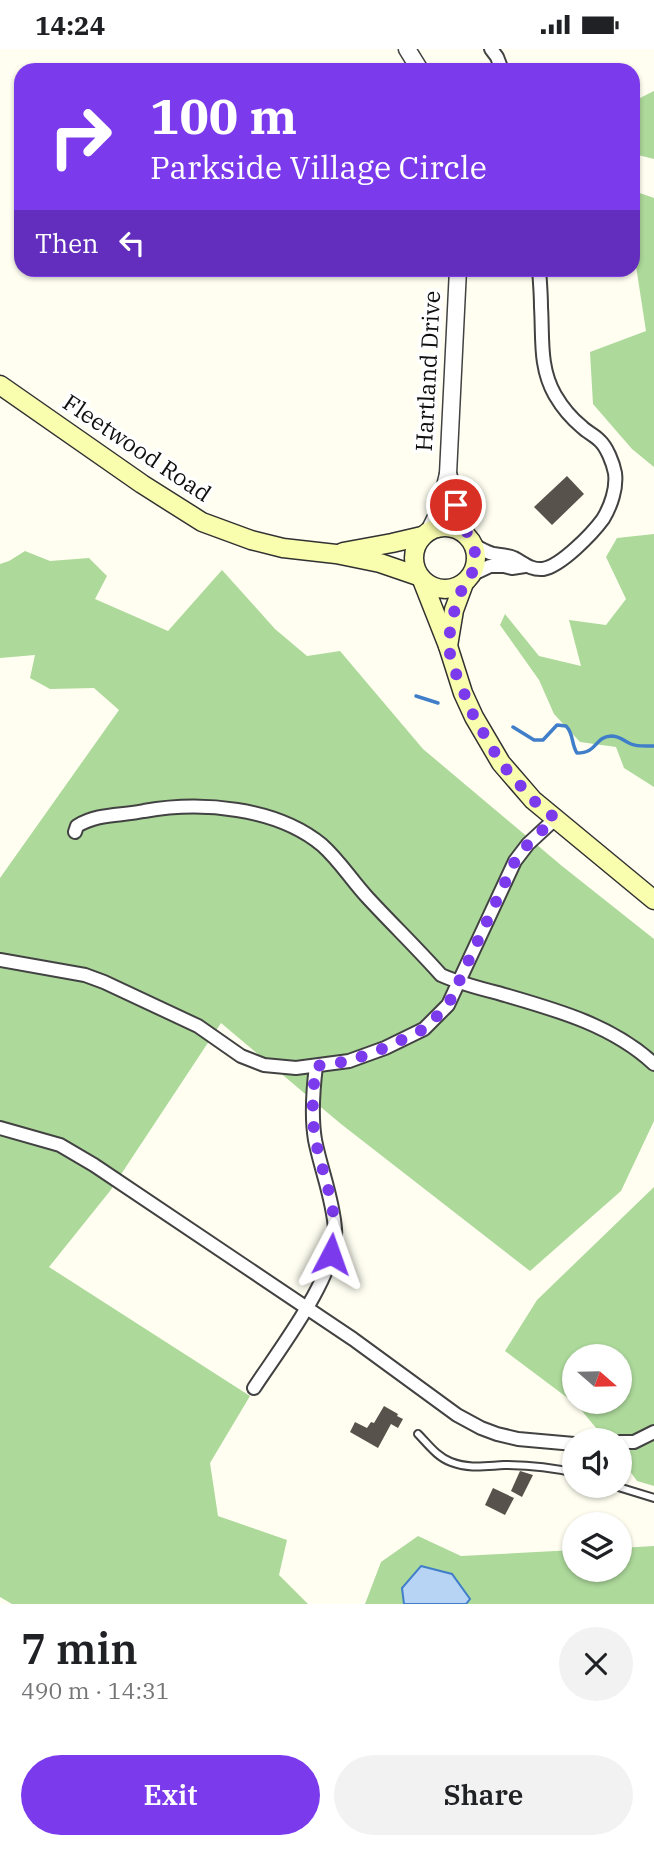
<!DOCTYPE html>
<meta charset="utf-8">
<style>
body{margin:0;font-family:"IBM Plex Serif",serif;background:#f2f2f2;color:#202124;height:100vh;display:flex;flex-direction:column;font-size:26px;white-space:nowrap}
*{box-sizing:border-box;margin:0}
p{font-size:23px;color:#757577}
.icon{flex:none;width:38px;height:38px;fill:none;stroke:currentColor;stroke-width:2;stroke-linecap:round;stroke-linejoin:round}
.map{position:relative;height:1555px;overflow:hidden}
.drawer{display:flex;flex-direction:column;background:#fff;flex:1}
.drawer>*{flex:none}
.top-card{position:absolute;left:14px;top:14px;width:626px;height:214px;border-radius:21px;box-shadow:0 2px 5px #0004;background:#7c3aed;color:#fff;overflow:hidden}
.needle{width:46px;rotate:110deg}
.fabs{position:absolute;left:562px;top:1295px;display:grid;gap:14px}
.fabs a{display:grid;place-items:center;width:70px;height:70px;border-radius:50%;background:#fff;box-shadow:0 2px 5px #0004;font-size:35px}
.pin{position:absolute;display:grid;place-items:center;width:60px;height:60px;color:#fff;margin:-30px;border:4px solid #fff;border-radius:50%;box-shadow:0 2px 7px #0007}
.me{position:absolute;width:77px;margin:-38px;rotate:4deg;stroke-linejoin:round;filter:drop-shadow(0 0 5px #0008)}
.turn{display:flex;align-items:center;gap:24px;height:147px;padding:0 21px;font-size:32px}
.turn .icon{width:91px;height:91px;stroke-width:2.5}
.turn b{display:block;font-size:49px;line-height:60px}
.then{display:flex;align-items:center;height:66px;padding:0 21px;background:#0003;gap:14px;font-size:26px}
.round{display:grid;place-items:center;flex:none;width:74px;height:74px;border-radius:37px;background:#f2f2f2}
.headline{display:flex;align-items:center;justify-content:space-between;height:119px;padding:0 21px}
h1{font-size:42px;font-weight:600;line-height:52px}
.button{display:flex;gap:14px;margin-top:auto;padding:14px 21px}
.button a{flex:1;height:80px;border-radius:42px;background:#7c3aed;color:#fff;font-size:28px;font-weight:600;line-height:80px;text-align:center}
.button a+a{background:#f2f2f2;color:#202124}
.status{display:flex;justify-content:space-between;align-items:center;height:49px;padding:0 35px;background:#fff;direction:ltr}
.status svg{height:19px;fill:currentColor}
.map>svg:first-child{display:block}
.forest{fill:#add99b;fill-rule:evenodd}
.water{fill:#b7d4f5;stroke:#407eca;stroke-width:2}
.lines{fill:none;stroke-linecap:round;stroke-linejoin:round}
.stream{stroke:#407eca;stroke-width:3.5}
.building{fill:#57524b}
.service-casing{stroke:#424242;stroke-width:10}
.minor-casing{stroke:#424242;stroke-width:16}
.tertiary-casing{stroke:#424242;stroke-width:19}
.secondary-casing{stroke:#313131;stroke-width:21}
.service{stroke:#fff;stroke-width:6}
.minor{stroke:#fff;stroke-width:12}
.tertiary{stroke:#fff;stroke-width:16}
.secondary{stroke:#f9fdae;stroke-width:18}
.route{stroke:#7c3aed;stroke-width:12;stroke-dasharray:0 21.6}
.labels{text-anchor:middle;stroke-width:7;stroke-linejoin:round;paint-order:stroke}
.street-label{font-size:23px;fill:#0f0f0f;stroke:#fff}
</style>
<div class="status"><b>14:24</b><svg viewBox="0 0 49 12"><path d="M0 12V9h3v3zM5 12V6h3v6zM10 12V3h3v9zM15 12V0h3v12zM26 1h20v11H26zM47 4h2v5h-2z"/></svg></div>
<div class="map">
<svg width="654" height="1555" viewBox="0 0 654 1555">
<rect width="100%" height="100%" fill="#fffef1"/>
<g class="forest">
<polygon points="654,42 654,110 634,105 634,52"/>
<polygon points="634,142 654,149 654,418 632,400 593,355 590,303 646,282 634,204"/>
<polygon points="654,485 654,738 624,719 616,698 580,693 554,665 539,631 500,576 505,565 539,607 581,617 569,571 606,576 626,550 606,508 617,489"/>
<polygon points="25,502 50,512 89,509 107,527 95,550 168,582 222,521 275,580 307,607 340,602 423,700 562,817 654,890 654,1072 621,1142 530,1222 341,1075 221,974 110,1142 49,1218 250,1347 210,1414 218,1467 287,1491 279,1526 308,1555 12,1555 0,1548 0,829 119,661 94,639 50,640 30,629 35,606 0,609 0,515 9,512"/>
<path d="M654,1138V1437L637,1432L620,1408V1391H606L577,1356L505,1302L537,1251ZM574,1307H620V1353H574Z"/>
<polygon points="418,1487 461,1507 574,1501 574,1521 620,1521 620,1499 654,1497 654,1555 466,1555 469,1550 402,1539 404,1555 365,1555 381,1513"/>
</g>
<polygon class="water" points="421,1517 452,1525 470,1550 466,1555 404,1555 402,1539"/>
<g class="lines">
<g class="stream">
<polyline points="416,647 438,654"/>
<path d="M513,678L534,691H543L557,676L566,677C574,685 571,695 577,704C598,704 594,688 611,687C620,687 624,692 631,695C638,698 647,697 654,697"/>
</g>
</g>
<g class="building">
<polygon points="567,427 584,445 552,476 534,458"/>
<polygon points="384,1357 398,1365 397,1367 403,1370 398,1379 391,1375 378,1399 350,1383 355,1373 367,1379 371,1373 374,1374"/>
<polygon points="520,1422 533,1426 522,1448 511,1442"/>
<polygon points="493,1439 514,1449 505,1466 485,1456"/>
</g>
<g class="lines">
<defs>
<g id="service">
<path d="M418,1385C428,1395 437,1408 451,1413C469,1420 485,1417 504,1416C528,1416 551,1418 574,1424"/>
<polyline points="615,1437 654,1449"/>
</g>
<g id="minor">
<polyline points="491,0 497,8 502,21"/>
<path d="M473,496C480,499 486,503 493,505C499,506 507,506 514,509C524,514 530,521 543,520C561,517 592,485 603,470C611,457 617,439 615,424C613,414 607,398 599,391C594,386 587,383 582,378C571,369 562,358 555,346C539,318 543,289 541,258C541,245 540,233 539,220"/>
<polyline points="471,526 490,517 504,517 512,519 525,517"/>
<path d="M75,783L77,777C98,764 121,767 144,762C201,752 276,758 322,796C340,812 352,832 368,849C392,875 417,899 441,926C459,934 478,939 498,944C553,960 611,975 654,1015"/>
<polyline points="0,911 85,926 104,933 198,977 241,1007 264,1016 296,1019 349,1012 385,999 424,980 448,956 515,812 528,795 555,770"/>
<polyline points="0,1079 60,1096 94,1116 353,1290 457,1366 481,1379 497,1385 518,1390 574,1395"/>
<path d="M254,1339C278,1302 339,1224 335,1180C333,1150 321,1121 315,1091C311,1067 313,1041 316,1017"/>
<polyline points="620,1393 634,1393 654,1383"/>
</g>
<g id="tertiary">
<polyline points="407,0 420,21"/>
<path d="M448,425C456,446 459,467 467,487"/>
<polyline points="429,482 439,462 448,425 458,220"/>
</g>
<g id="secondary">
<polyline points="0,336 142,435 202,473 251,491 283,499 336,505 380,514 418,527"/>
<circle cx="445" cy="509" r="31"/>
<polyline points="343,503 392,494 422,487"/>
<polyline points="422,531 448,597 463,644 474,668 501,714 533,751 654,851"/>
<polyline points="448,597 454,561 464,534"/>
</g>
</defs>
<use href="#service" class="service-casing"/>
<use href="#minor" class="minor-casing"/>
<use href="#tertiary" class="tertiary-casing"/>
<use href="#secondary" class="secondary-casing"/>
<use href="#service" class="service"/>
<use href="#minor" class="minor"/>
<use href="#tertiary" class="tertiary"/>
<use href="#secondary" class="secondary"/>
</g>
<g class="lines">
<path class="route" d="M331,1205C343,1169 321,1124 315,1088C311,1064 313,1040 316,1017L349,1012L385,999L424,980L448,956L515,812L528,795L555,769L533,751L501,714L474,668L454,620L448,597L452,569L464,534L471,526L475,517L476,506L456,456"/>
</g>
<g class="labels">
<g class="street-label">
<text transform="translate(428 322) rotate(-87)" y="8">Hartland Drive</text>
<text transform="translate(137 399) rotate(34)" y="8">Fleetwood Road</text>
</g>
</g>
</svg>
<div class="fabs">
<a><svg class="needle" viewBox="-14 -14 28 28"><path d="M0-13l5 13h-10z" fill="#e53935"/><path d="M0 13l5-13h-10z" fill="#757577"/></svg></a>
<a><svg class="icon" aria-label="sound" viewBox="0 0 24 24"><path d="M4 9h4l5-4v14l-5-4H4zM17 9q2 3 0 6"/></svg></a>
<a><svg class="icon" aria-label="layers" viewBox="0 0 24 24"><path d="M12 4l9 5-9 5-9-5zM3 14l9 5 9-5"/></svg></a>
</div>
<div class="pin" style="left:456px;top:456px;background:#d93025"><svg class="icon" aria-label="arrive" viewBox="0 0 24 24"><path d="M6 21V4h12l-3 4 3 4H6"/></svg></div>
<svg class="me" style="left:331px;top:1205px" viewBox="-20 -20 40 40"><path d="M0-17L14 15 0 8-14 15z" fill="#7c3aed" stroke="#fff" stroke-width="4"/></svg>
<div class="top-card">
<div class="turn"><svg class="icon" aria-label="right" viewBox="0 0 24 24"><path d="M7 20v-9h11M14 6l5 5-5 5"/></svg><div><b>100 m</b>Parkside Village Circle</div></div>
<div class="then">Then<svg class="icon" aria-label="left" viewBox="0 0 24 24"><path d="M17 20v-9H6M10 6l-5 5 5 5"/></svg></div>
</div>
</div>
<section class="drawer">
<div class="headline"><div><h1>7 min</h1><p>490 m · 14:31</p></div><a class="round"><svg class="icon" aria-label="close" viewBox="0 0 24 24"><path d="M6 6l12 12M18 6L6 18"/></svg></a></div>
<div class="button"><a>Exit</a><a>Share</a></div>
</section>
